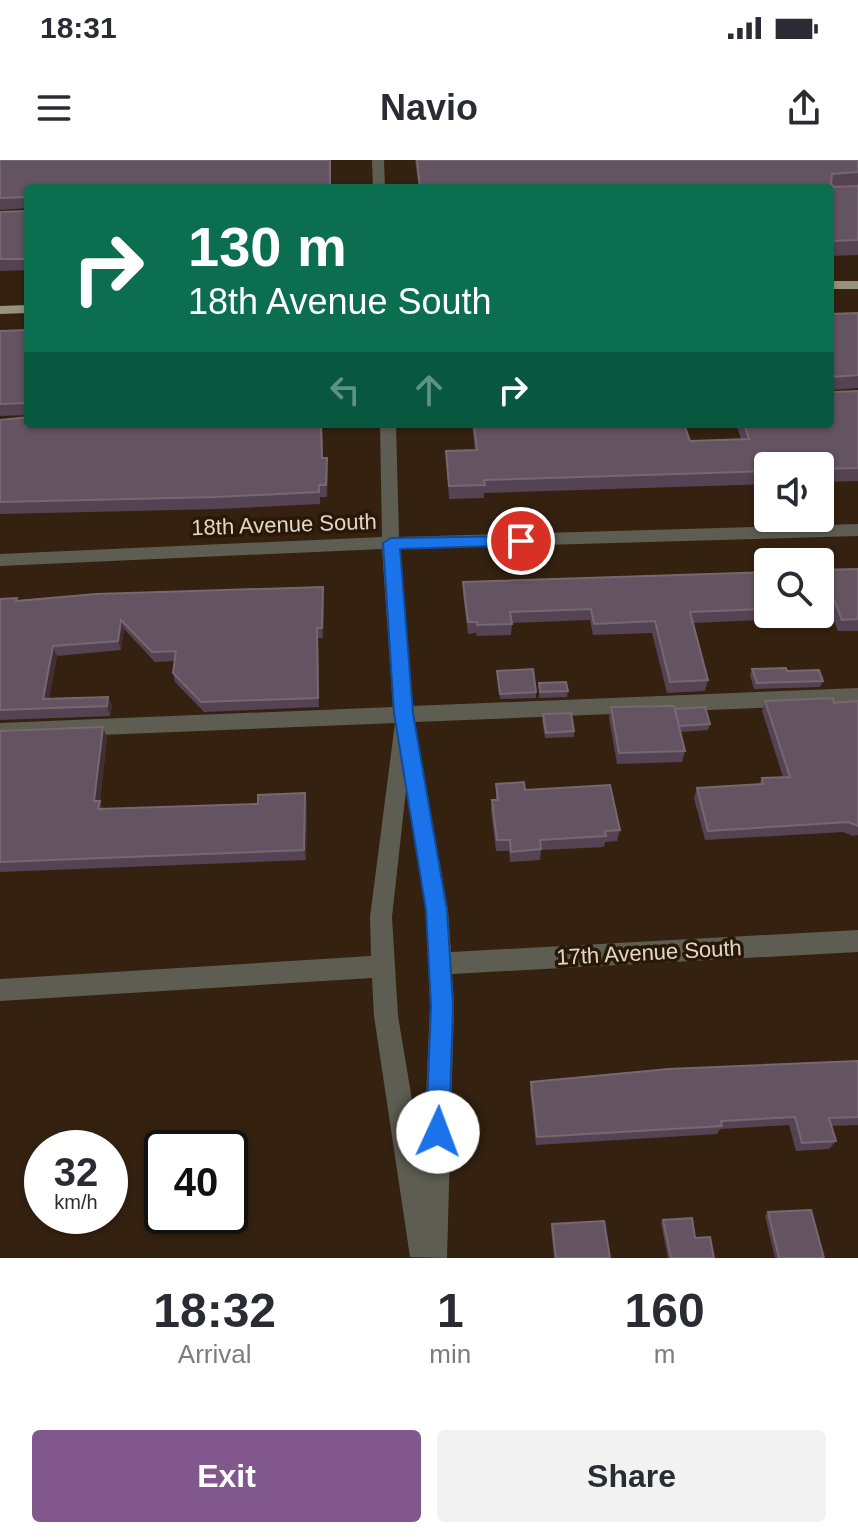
<!DOCTYPE html>
<style>
body{margin:0;font-family:Arial,sans-serif;background:#f2f2f3;color:#2b2b33;height:100vh;display:flex;flex-direction:column;font-size:30px;white-space:nowrap}
*{box-sizing:border-box;margin:0}
p{font-size:26px;color:#7c7c81}
.icon{flex:none;width:44px;height:44px;fill:none;stroke:currentColor;stroke-width:2;stroke-linecap:round;stroke-linejoin:round}
.map{position:relative;height:1098px;overflow:hidden}
.side{display:flex;flex-direction:column;background:#fff;flex:1}
.side>*{flex:none}
.guide{position:absolute;left:24px;top:24px;width:810px;height:244px;border-radius:8px;box-shadow:0 2px 6px #0004;background:#0b6e4f;color:#fff;overflow:hidden}
.fabs{position:absolute;left:754px;top:292px;display:grid;gap:16px}
.fabs a{display:grid;place-items:center;width:80px;height:80px;border-radius:8px;background:#fff;box-shadow:0 2px 6px #0004;font-size:40px}
.speed{position:absolute;left:24px;top:970px;display:flex;gap:16px;font-size:40px;font-weight:700;text-align:center}
.speed>*{display:grid;place-content:center;width:104px;height:104px;border-radius:50%;background:#fff;box-shadow:0 2px 6px #0004;line-height:1}
.speed small{font-size:20px;font-weight:400}
.speed .limit{border:4px solid #111;border-radius:12px;background:#fff;color:#111}
.pin{position:absolute;display:grid;place-items:center;width:68px;height:68px;color:#fff;margin:-34px;border:4px solid #fff;border-radius:50%;box-shadow:0 2px 8px #0007}
.me{position:absolute;width:88px;margin:-44px;rotate:2deg;stroke-linejoin:round;filter:drop-shadow(0 0 6px #0008)}
.turn{display:flex;align-items:center;gap:28px;height:168px;padding:0 32px;font-size:36px}
.turn .icon{width:104px;height:104px;stroke-width:2.5}
.turn b{display:block;font-size:56px;line-height:68px}
.lanes{display:flex;align-items:center;height:76px;padding:0 32px;background:#0003;justify-content:center;gap:40px;direction:ltr}
.lanes .off{opacity:.35}
.eta{display:flex;justify-content:space-evenly;align-items:center;height:136px;text-align:center}
.eta b{font-size:48px;font-weight:800;line-height:56px}
.cta{display:flex;gap:16px;margin-top:auto;padding:16px 32px}
.cta a{flex:1;height:92px;border-radius:8px;background:#82578d;color:#fff;font-size:32px;font-weight:800;line-height:92px;text-align:center}
.cta a+a{background:#f2f2f3;color:#2b2b33}
.status{display:flex;justify-content:space-between;align-items:center;height:56px;padding:0 40px;background:#fff;direction:ltr}
.status svg{height:22px;fill:currentColor}
header{display:flex;justify-content:space-between;align-items:center;height:104px;padding:0 32px;background:#fff;font-size:36px;font-weight:800}
.map>svg:first-child{display:block}
.lines{fill:none;stroke-linecap:round;stroke-linejoin:round}
.minor{fill:#5e5d52;fill-rule:evenodd}
.major{fill:#96947c;fill-rule:evenodd}
.wall{fill:#554354}
.shaded-wall{fill:#412f33}
.building{fill:#645361;stroke:#776771;stroke-width:2}
.route{fill:#1a73e8;stroke:#114b97;stroke-width:2}
.labels{text-anchor:middle;stroke-width:7;stroke-linejoin:round;paint-order:stroke}
.street-label{font-size:22px;fill:#e1d5ca;stroke:#2a1807}
</style>
<div class="status"><b>18:31</b><svg viewBox="0 0 49 12"><path d="M0 12V9h3v3zM5 12V6h3v6zM10 12V3h3v9zM15 12V0h3v12zM26 1h20v11H26zM47 4h2v5h-2z"/></svg></div>
<header><svg class="icon" aria-label="menu" viewBox="0 0 24 24"><path d="M4 6h16M4 12h16M4 18h16"/></svg>Navio<svg class="icon" aria-label="share" viewBox="0 0 24 24"><path d="M12 15V3M7 8l5-5 5 5M5 13v7h14v-7"/></svg></header>
<div class="map">
<svg width="858" height="1098" viewBox="0 0 858 1098">
<rect width="100%" height="100%" fill="#342110"/>
<g class="lines">
<g class="minor">
<polygon points="372,0 384,0 385,28 373,28"/>
<path d="M380,264H396L399,377L858,364V376L399,389L412,546L858,528V544L415,562L448,750L451,792L858,770V792L452,814L454,846L447,1098L410,1097L374,856L372,818L0,841V819L371,796L370,757L395,563L0,579V563L393,547L382,389L0,406V394L382,377ZM406,630L426,750L430,846L423,1006L398,856L392,757Z"/>
</g>
<g class="major">
<rect x="830" y="121" width="28" height="8"/>
<polygon points="28,145 28,153 0,154 0,146"/>
</g>
</g>
<g class="wall">
<polygon points="0,0 331,0 331,28 28,28 28,110 0,111 0,52 25,51 28,48 0,50"/>
<polygon points="415,0 858,0 858,95 830,96 830,28 419,28"/>
<polygon points="858,153 858,228 832,230 834,232 858,231 858,321 820,322 820,306 768,306 768,324 484,333 484,338 449,339 446,291 475,290 472,264 684,264 690,281 741,279 736,264 830,264 830,154"/>
<polygon points="28,170 28,255 0,256 0,171"/>
<polygon points="0,260 156,265 188,264 322,264 323,298 328,310 327,337 320,337 320,344 218,349 0,354"/>
<polygon points="858,409 858,471 838,471 830,451 820,452 820,410"/>
<polygon points="768,412 768,454 763,454 761,460 693,463 708,520 705,531 667,533 652,473 593,475 590,460 512,463 511,475 477,476 476,473 468,474 463,434 463,422"/>
<polygon points="324,437 323,478 318,478 319,547 204,552 175,522 173,513 175,501 155,502 124,469 121,490 57,496 49,539 108,537 112,546 110,556 0,560 0,439 18,441"/>
<polygon points="752,509 787,511 823,521 820,527 754,529 750,515"/>
<polygon points="497,511 536,532 536,538 500,539"/>
<polygon points="539,523 568,531 567,537 539,538"/>
<polygon points="765,541 834,543 858,541 858,675 853,676 843,672 705,680 694,638 697,628 759,624 762,618 783,617 762,551"/>
<polygon points="611,547 675,549 710,564 708,570 681,572 685,591 682,602 617,604 609,558"/>
<polygon points="543,554 574,571 574,577 545,578 542,560"/>
<polygon points="0,571 107,578 100,641 103,649 258,644 305,633 307,643 306,700 0,712"/>
<polygon points="496,624 525,630 620,670 617,681 605,682 604,687 541,690 540,700 510,702 509,691 496,691 491,651 492,640 496,640"/>
<polygon points="858,901 858,965 831,966 836,981 829,989 796,991 789,965 720,969 717,974 536,985 530,931 531,922"/>
<polygon points="768,1052 824,1098 775,1098 765,1056"/>
<polygon points="663,1060 695,1078 714,1098 668,1098 661,1063"/>
<polygon points="552,1064 610,1098 554,1098 551,1068"/>
</g>
<g class="shaded-wall">
<polygon points="327,298 328,310 327,337 326,325"/>
<polygon points="323,427 324,437 323,478 322,468"/>
<polygon points="121,460 124,469 121,490 118,481"/>
<polygon points="317,468 318,478 319,547 318,538"/>
<polygon points="53,486 57,496 47,549 43,539"/>
<polygon points="108,537 112,546 110,556 107,546"/>
<polygon points="103,567 107,578 100,641 104,651 102,659 94,641"/>
<polygon points="305,633 307,643 306,700 304,690"/>
</g>
<g class="building">
<polygon points="0,0 330,0 330,28 284,28 284,25 221,28 28,28 28,99 0,99 0,52 25,51 28,48 25,37 0,38"/>
<polygon points="417,0 858,0 858,12 832,14 831,24 834,27 858,26 858,80 830,81 830,28 420,28"/>
<polygon points="858,153 858,215 832,217 831,229 834,232 858,231 858,308 820,309 820,306 768,306 768,311 484,320 485,325 449,326 446,291 477,290 474,264 684,264 690,281 749,279 744,264 830,264 830,154"/>
<polygon points="28,170 28,250 24,243 0,244 0,171"/>
<polygon points="28,257 28,264 152,264 152,265 188,264 321,264 322,298 327,298 326,325 319,325 319,332 216,337 0,342 0,260"/>
<polygon points="858,409 858,459 842,460 834,440 820,440 820,410"/>
<polygon points="768,412 768,443 762,443 764,449 690,452 708,520 670,522 655,461 594,464 591,449 510,452 512,464 477,465 477,462 468,462 463,422"/>
<polygon points="323,427 322,468 317,468 318,538 201,542 173,513 176,491 152,492 121,460 118,481 53,486 43,539 108,537 107,546 0,550 0,439 17,438 16,441 96,434"/>
<polygon points="786,508 787,511 819,510 823,521 757,523 752,509"/>
<polygon points="533,509 536,532 500,534 497,511"/>
<polygon points="566,522 568,531 540,532 539,523"/>
<polygon points="833,538 834,543 858,541 858,666 848,662 708,671 697,628 763,624 762,618 790,617 765,541"/>
<polygon points="674,546 685,591 619,593 611,547"/>
<polygon points="705,547 710,564 679,566 675,549"/>
<polygon points="571,553 574,571 546,573 543,554"/>
<polygon points="103,567 94,641 100,641 98,649 258,644 258,635 305,633 304,690 0,702 0,571"/>
<polygon points="524,622 525,630 610,625 620,670 605,671 606,676 540,680 541,689 511,692 510,680 497,680 492,640 498,640 496,624"/>
<polygon points="858,901 858,957 829,958 836,981 802,983 795,957 721,961 722,966 537,977 531,922 669,909"/>
<polygon points="811,1050 824,1098 779,1098 768,1052"/>
<polygon points="692,1058 695,1078 710,1077 714,1098 671,1098 663,1060"/>
<polygon points="604,1061 610,1098 556,1098 552,1064"/>
</g>
<polygon class="route" points="521,376 526,377 526,385 400,389 413,553 447,750 453,846 449,972 446,980 438,984 429,980 426,972 431,846 426,750 394,553 383,383 391,378"/>
<g class="labels">
<g class="street-label">
<text transform="translate(284 364) rotate(-2)" y="8">18th Avenue South</text>
<text transform="translate(649 792) rotate(-3)" y="8">17th Avenue South</text>
</g>
</g>
</svg>
<div class="fabs">
<a><svg class="icon" aria-label="sound" viewBox="0 0 24 24"><path d="M4 9h4l5-4v14l-5-4H4zM17 9q2 3 0 6"/></svg></a>
<a><svg class="icon" aria-label="search" viewBox="0 0 24 24"><circle cx="10" cy="10" r="6"/><path d="M15 15l6 6"/></svg></a>
</div>
<div class="speed"><div>32<small>km/h</small></div><div class="limit">40</div></div>
<div class="pin" style="left:521px;top:381px;background:#d93025"><svg class="icon" aria-label="arrive" viewBox="0 0 24 24"><path d="M6 21V4h12l-3 4 3 4H6"/></svg></div>
<svg class="me" style="left:438px;top:972px" viewBox="-20 -20 40 40"><circle r="19" fill="#fff"/><path d="M0-13L10 11 0 6-10 11z" fill="#1a73e8"/></svg>
<div class="guide">
<div class="turn"><svg class="icon" aria-label="right" viewBox="0 0 24 24"><path d="M7 20v-9h11M14 6l5 5-5 5"/></svg><div><b>130 m</b>18th Avenue South</div></div>
<div class="lanes"><svg class="icon off" aria-label="left" viewBox="0 0 24 24"><path d="M17 20v-9H6M10 6l-5 5 5 5"/></svg><svg class="icon off" aria-label="ahead" viewBox="0 0 24 24"><path d="M12 20V5M6 11l6-6 6 6"/></svg><svg class="icon" aria-label="right" viewBox="0 0 24 24"><path d="M7 20v-9h11M14 6l5 5-5 5"/></svg></div>
</div>
</div>
<section class="side">
<div class="eta">
<div><b>18:32</b><p>Arrival</p></div>
<div><b>1</b><p>min</p></div>
<div><b>160</b><p>m</p></div>
</div>
<div class="cta"><a>Exit</a><a>Share</a></div>
</section>
